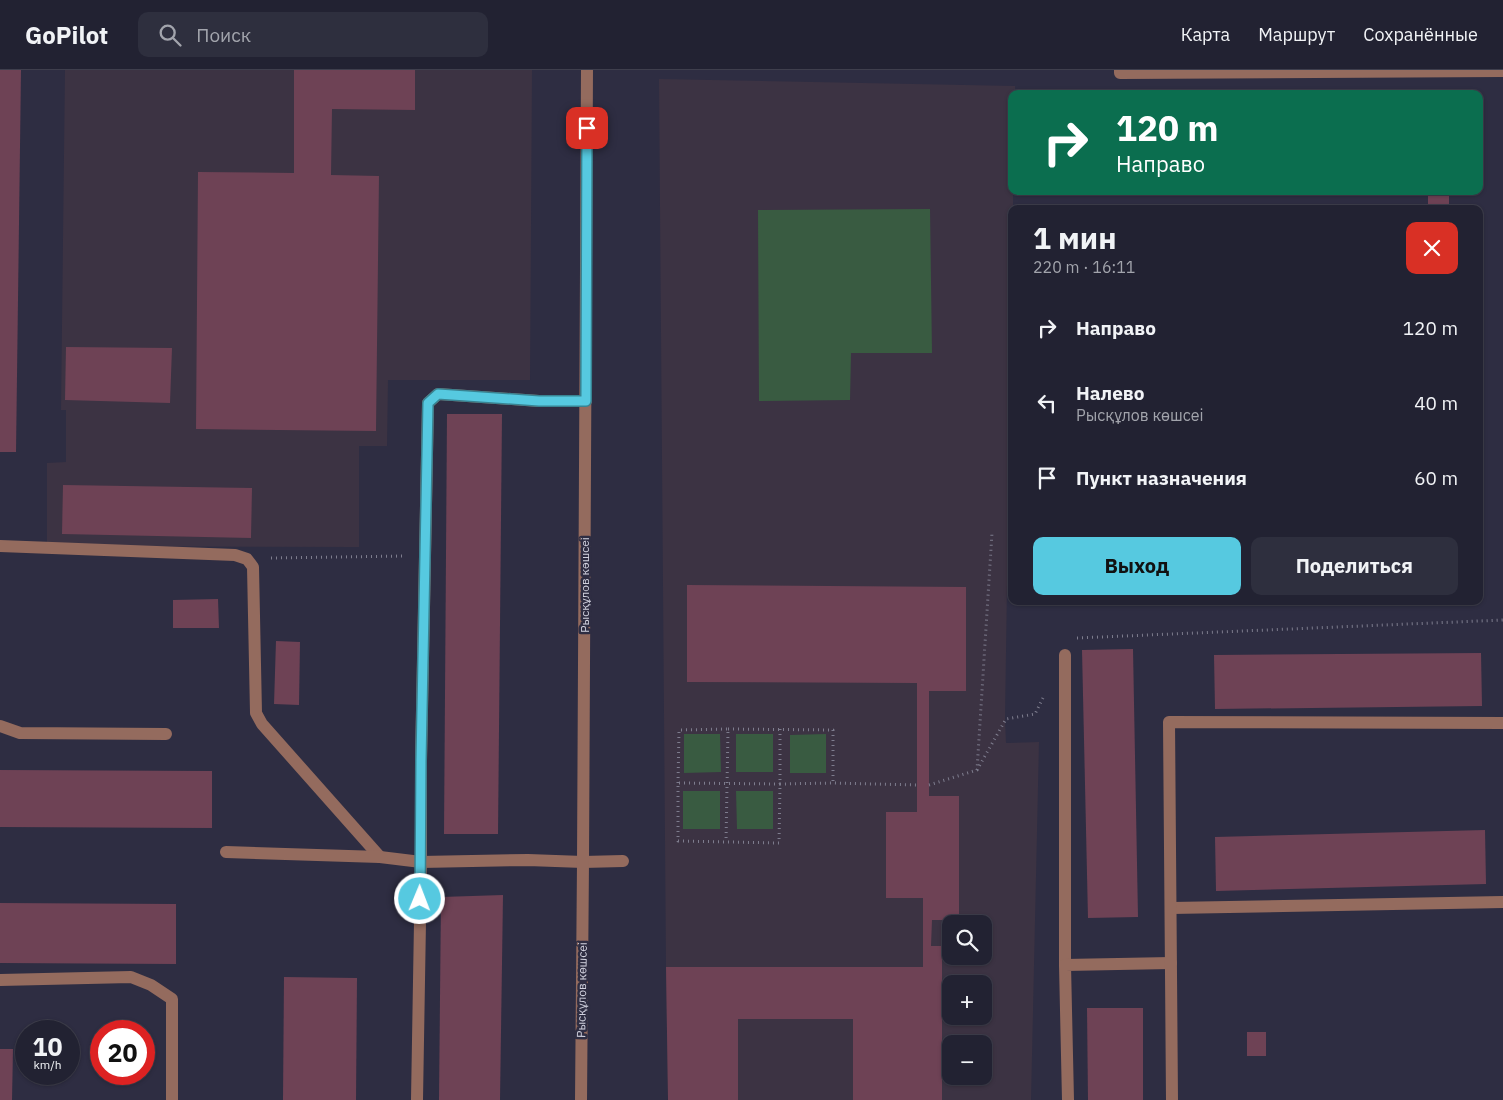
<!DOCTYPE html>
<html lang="ru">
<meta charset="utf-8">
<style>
body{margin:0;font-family:"IBM Plex Sans",sans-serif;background:#2e2f3e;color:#f1f3f6;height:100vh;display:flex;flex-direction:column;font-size:19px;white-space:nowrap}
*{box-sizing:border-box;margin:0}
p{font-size:16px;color:#a2a4ac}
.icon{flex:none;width:28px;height:28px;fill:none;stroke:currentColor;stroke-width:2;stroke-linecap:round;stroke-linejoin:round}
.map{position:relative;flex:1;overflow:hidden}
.panel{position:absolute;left:1008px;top:135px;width:475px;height:400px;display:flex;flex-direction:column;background:#222232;border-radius:10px;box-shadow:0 1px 4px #0004,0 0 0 1px #3f3f4d}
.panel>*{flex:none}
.guide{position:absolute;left:1008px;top:20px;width:475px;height:105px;border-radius:10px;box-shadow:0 1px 4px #0004,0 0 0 1px #3f3f4d;background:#0b6e4f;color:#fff;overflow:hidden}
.tools{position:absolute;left:942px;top:845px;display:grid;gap:10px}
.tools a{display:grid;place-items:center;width:50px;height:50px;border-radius:10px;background:#222232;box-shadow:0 1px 4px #0004,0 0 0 1px #3f3f4d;font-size:25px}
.speed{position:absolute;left:15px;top:950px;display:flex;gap:10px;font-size:25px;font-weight:700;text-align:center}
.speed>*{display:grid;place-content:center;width:65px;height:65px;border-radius:50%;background:#222232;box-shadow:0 1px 4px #0004,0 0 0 1px #3f3f4d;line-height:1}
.speed small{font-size:12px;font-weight:400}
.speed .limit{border:8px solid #d22;background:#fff;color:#111}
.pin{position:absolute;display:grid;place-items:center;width:42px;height:42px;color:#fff;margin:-21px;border-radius:10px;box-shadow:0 2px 8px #0006}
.me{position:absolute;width:55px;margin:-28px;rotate:1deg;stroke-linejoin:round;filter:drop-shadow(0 0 4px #0008)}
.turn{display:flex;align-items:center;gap:18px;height:105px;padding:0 25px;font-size:22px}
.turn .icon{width:65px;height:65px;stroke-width:2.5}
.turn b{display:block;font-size:35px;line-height:42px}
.round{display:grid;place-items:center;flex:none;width:52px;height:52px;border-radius:10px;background:#2e2f3e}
.overview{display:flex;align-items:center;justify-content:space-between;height:85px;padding:0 25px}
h1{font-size:30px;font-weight:700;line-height:38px}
.button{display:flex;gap:10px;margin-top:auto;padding:10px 25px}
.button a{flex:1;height:58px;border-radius:10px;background:#56c9e0;color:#111;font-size:20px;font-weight:700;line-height:58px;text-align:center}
.button a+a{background:#2e2f3e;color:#f1f3f6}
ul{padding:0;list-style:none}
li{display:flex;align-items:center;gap:15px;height:75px;padding:0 25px}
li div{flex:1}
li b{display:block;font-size:19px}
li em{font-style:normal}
header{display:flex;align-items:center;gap:30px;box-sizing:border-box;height:70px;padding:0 25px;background:#222232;border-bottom:1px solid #3f3f4d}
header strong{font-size:24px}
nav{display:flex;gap:28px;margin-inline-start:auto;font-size:18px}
.search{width:350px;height:45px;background:#2e2f3e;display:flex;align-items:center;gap:12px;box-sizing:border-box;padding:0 18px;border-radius:10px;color:#a2a4ac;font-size:19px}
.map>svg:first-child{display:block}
.education{fill:#3c3343;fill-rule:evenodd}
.green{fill:#395b41}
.building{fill:#6e4255}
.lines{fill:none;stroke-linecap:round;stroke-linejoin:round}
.path{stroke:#7e7d8e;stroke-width:3;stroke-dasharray:1 4;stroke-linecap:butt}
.minor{stroke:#946b5e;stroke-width:12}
.route-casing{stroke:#388392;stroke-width:12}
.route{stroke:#56c9e0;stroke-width:9}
.labels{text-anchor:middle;stroke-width:5;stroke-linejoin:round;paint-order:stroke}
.street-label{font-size:12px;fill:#d2d2df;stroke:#2e2d42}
</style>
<header>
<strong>GoPilot</strong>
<div class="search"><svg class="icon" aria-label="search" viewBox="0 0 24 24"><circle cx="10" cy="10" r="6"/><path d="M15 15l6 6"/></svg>Поиск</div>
<nav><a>Карта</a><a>Маршрут</a><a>Сохранённые</a></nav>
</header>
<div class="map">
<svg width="1503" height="1030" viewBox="0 0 1503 1030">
<rect width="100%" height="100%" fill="#2e2d42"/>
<g class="education">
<polygon points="65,0 532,0 530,310 388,310 387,376 359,376 359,477 47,476 47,393 66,392 66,340 61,340"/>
<path d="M659,9L1015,16V24H1011V121H1013V139H1011V248L1005,649L1006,673L1039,672L1031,1030H668L666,897ZM951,854H984V886H951ZM951,914H984V946H951ZM951,974H984V1006H951Z"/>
</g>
<g class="green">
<polygon points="930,139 932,283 851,283 850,330 759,331 758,140"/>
<polygon points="684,664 720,664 721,702 684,703"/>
<rect x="736" y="664" width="37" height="38"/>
<polygon points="826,664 826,703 790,703 790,665"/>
<rect x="683" y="721" width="37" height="38"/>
<polygon points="736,721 773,721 773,759 737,759"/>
</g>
<g class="building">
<polygon points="0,0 21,0 16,382 0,382"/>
<polygon points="294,0 415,0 415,40 332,39 331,105 379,106 376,361 196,359 198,102 294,103"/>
<rect x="1428" y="121" width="21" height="18"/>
<polygon points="66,277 172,278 170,333 65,330"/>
<polygon points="447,344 502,344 498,764 444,764"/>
<polygon points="63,415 252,418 251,468 62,464"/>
<polygon points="687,515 966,517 966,621 929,621 929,726 959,726 959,850 932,850 931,876 942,876 942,1030 853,1030 853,949 738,949 738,1030 668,1030 666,897 923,897 923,828 886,828 886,742 917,742 917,613 687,612"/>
<polygon points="218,529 219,558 173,558 173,530"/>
<polygon points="276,571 300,572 299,635 274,634"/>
<polygon points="1133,579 1138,847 1088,848 1082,580"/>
<polygon points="1481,583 1482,636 1215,639 1214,585"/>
<polygon points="0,700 212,701 212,758 0,757"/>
<polygon points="1485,760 1486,814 1216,821 1215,767"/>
<polygon points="503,825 500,1030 439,1030 441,827"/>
<polygon points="0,833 176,834 176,894 0,893"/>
<polygon points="284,907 357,908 356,1030 283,1030"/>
<polygon points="1087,938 1143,938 1143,1030 1088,1030"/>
<rect x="1247" y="962" width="19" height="24"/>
<polygon points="0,979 13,979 12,1030 0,1030"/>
</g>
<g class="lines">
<g class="path">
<polyline points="271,488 405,486"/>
<polyline points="1077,568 1503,550"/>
<polyline points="728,659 833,660 833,713"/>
<polyline points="780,659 780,714 678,713 678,771 779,773 780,714 833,713 917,715"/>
<polyline points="977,700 1006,649 1035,644 1043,628"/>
<polyline points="678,713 679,660 728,659 726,772"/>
<polyline points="929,715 977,700 992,463"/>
</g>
<g class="minor">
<polyline points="1120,0 1120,3 1503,1"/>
<polyline points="586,331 539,331 438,324 428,333 421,691 421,792 528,790 583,792 623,791"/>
<polyline points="0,476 235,485 247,489 253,497 256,643 262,654 380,787"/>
<polyline points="0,656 20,663 166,664"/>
<polyline points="226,782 380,787 421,792 417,1030"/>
<polyline points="1171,838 1503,832"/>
<polyline points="1065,895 1065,585"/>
<polyline points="0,910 131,907 151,915 172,929 172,1030"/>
<polyline points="581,1030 583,792 587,0"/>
<polyline points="1068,1030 1065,895 1171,893"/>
<polyline points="1172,1030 1169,652 1503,653"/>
</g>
</g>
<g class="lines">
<defs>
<polyline id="route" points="420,829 421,691 428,333 438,324 539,331 586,331 587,58"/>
</defs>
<use href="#route" class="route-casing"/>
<use href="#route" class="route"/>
</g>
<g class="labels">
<g class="street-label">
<text transform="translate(585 515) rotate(-90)" y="4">Рысқұлов көшсеі</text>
<text transform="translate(582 920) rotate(-89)" y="4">Рысқұлов көшсеі</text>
</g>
</g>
</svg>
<div class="tools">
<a><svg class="icon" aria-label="search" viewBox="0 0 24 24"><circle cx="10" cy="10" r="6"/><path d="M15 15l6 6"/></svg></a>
<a>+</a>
<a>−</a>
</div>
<div class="speed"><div>10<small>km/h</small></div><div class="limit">20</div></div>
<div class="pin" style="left:587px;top:58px;background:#d93025"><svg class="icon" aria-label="arrive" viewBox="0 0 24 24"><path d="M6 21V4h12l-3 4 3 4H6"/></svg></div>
<svg class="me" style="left:420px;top:829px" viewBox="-20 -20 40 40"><circle r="17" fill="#56c9e0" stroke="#fff" stroke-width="3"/><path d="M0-11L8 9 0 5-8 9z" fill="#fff"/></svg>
<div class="guide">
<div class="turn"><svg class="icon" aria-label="right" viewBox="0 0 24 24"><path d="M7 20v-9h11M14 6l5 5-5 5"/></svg><div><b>120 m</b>Направо</div></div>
</div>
<section class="panel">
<div class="overview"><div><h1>1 мин</h1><p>220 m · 16:11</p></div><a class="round" style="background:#d93025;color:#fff"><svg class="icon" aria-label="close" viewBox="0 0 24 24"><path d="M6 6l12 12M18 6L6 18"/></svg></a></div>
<ul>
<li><svg class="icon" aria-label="right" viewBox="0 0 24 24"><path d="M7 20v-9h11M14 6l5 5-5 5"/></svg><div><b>Направо</b></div><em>120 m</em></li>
<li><svg class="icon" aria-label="left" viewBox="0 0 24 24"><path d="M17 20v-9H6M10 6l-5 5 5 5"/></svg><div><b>Налево</b><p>Рысқұлов көшсеі</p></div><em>40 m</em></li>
<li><svg class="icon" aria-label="arrive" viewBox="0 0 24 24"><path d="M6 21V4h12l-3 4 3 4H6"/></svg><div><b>Пункт назначения</b></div><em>60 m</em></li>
</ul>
<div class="button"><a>Выход</a><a>Поделиться</a></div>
</section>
</div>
